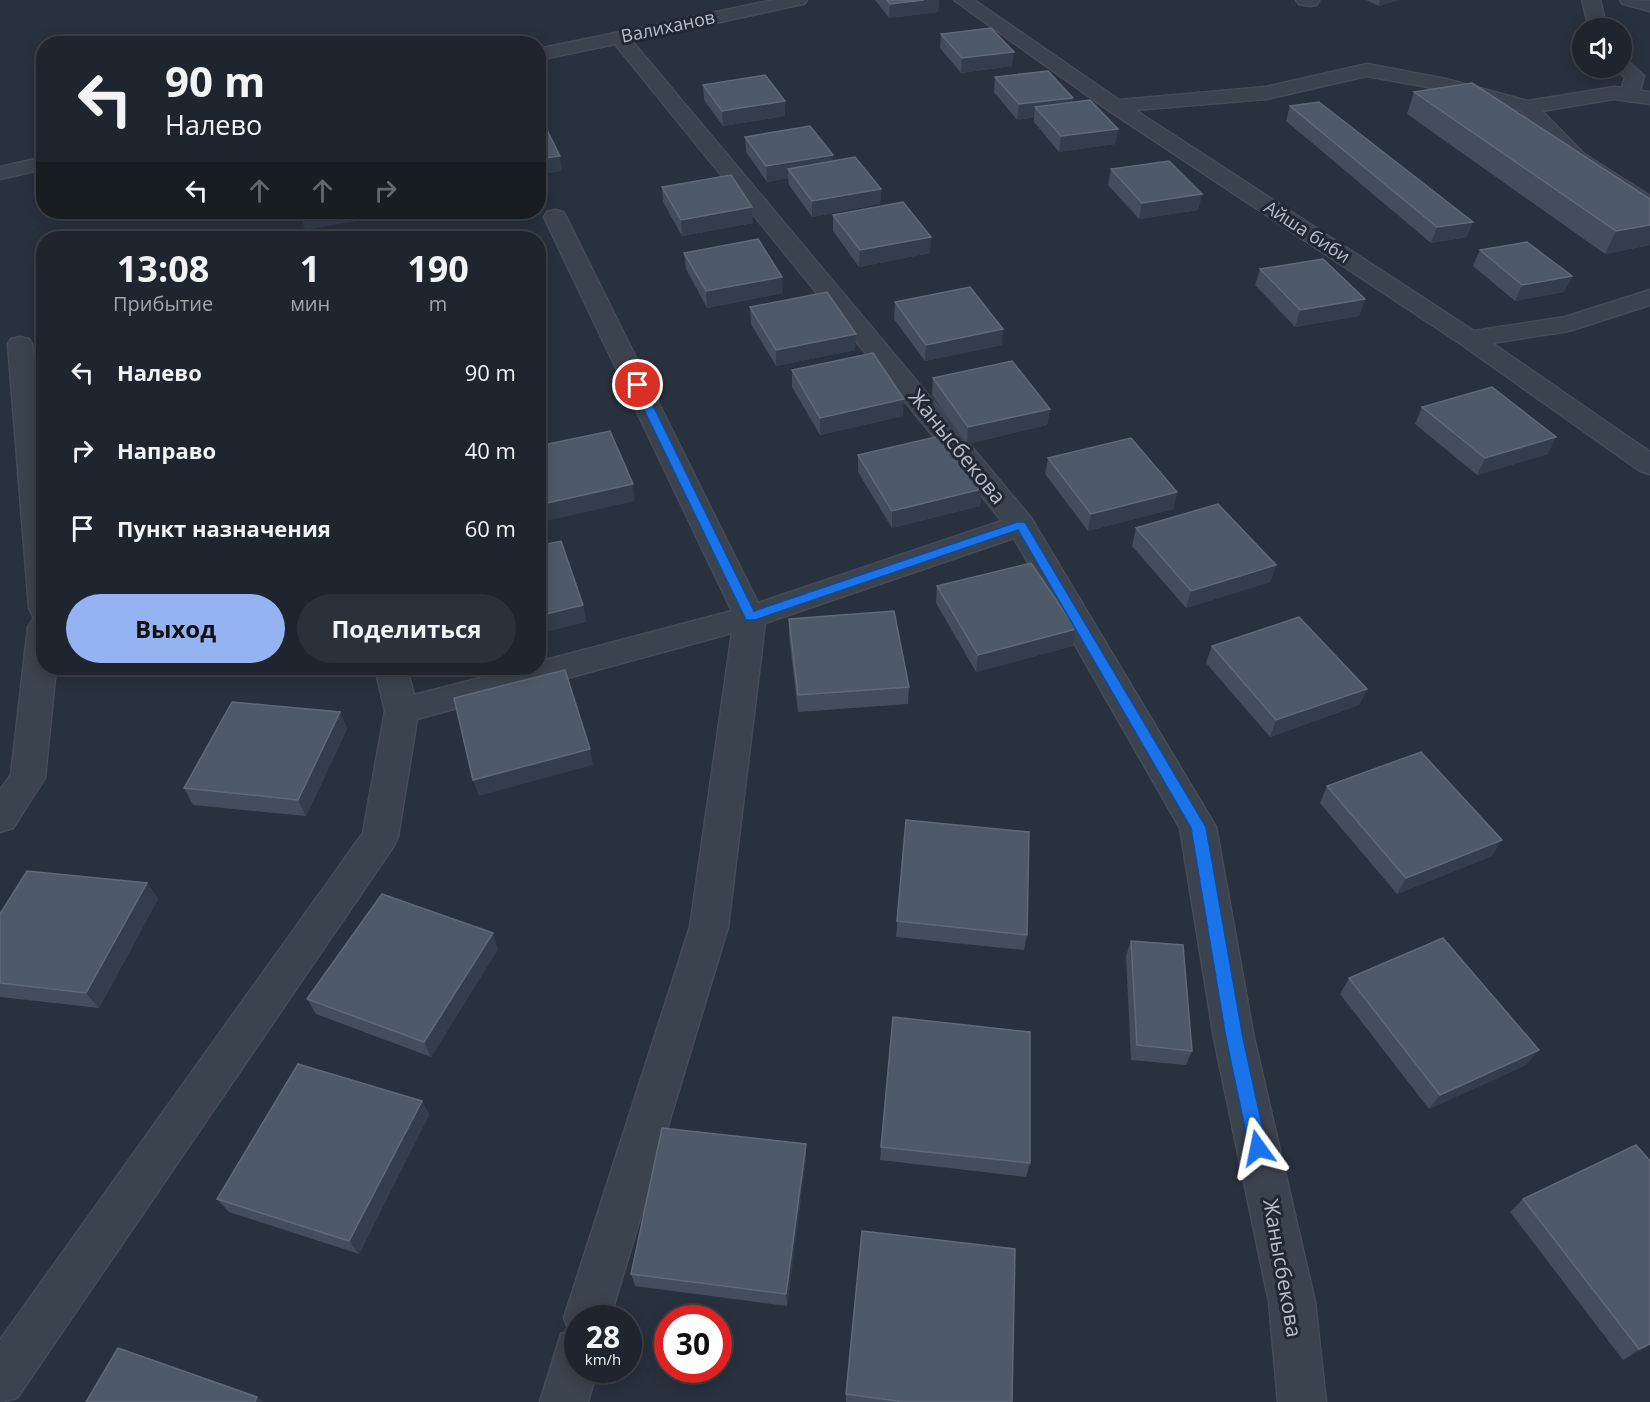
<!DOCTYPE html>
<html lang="ru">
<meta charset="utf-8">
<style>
body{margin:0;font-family:"Open Sans",sans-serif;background:#2b313a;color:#f1f3f6;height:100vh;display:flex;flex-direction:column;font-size:22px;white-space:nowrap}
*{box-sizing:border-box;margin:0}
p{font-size:20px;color:#a1a5aa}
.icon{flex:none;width:33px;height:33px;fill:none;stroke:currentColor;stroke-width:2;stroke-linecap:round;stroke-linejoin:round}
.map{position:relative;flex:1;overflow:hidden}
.details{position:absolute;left:36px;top:231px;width:510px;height:444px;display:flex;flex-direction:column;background:#1e252e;border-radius:24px;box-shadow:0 3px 15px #0003,0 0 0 2px #3c424a}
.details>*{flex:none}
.guide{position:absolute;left:36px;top:36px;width:510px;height:183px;border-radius:24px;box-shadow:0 3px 15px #0003,0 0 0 2px #3c424a;background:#1e252e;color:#f1f3f6;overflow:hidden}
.tools{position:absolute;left:1572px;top:18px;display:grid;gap:12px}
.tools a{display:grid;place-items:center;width:60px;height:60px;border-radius:50%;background:#1e252e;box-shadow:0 3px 15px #0003,0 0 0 2px #3c424a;font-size:30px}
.speed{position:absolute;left:564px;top:1305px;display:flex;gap:12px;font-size:30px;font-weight:700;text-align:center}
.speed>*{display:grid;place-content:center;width:78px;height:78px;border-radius:50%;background:#1e252e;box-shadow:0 3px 15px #0003,0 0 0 2px #3c424a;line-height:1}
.speed small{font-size:15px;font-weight:400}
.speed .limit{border:9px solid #d22;background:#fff;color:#111}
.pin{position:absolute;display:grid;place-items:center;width:51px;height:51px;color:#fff;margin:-26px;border:3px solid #fff;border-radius:50%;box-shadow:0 2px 6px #0007}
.me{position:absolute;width:66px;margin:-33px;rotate:348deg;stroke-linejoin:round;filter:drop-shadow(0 0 4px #0008)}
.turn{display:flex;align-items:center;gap:21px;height:126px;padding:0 30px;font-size:27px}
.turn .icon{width:78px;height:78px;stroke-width:2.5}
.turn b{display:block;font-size:42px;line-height:51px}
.lanes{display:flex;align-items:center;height:57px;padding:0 30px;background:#0003;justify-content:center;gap:30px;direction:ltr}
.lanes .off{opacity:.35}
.eta{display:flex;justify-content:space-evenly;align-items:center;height:102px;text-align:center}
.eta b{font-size:36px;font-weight:700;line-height:42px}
.action{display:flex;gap:12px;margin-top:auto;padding:12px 30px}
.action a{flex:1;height:69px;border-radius:36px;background:#95b2f1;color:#111;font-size:24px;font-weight:700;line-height:69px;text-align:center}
.action a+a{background:#2b313a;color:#f1f3f6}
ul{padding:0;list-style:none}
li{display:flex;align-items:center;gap:18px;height:78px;padding:0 30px}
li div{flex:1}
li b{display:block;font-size:22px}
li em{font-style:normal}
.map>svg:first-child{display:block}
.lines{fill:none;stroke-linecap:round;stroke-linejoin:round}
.street-casing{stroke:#454c58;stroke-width:3}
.street{fill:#3b434e;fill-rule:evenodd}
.wall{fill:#434d5c}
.shaded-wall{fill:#333d4b}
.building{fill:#4f5a68;stroke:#606977;stroke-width:1.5}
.route{fill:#1a73e8;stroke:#114b97;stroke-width:1.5}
.labels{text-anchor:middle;stroke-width:6;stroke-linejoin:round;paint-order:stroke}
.far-street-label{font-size:18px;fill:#b8bec9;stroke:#202834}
.street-label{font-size:21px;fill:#b8bec9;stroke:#202834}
</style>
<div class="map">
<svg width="1650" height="1402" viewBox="0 0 1650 1402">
<rect width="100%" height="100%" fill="#28313e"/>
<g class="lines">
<defs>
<g id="street">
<polygon points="774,0 807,0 804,4 798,5 632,41 1031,518 1216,827 1254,1038 1315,1302 1326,1402 1278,1402 1269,1302 1214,1038 1180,828 1014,538 765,623 728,927 610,1318 578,1318 578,1370 597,1370 588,1402 540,1402 561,1334 569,1331 564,1318 690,927 732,633 417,719 398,837 393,847 17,1398 0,1402 0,1340 363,833 385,711 375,668 407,668 414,695 519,668 538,668 538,662 732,611 544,217 547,212 555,210 563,212 566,217 758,603 1002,521 615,44 538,60 538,49"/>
<polygon points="954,0 974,0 1119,100 1266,87 1367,64 1446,79 1528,101 1614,87 1622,88 1625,77 1614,68 1622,68 1622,61 1629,62 1644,76 1640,91 1650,92 1650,104 1614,99 1542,111 1584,154 1650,196 1650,213 1642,211 1570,162 1521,111 1444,90 1367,76 1266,99 1135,110 1474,331 1565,317 1650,290 1650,305 1569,331 1492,343 1650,452 1650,474 1640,471 1461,344 1108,110"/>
<polygon points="1296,0 1318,0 1319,1 1316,5 1310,6 1299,4"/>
<polygon points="1582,0 1600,0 1607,28 1589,28"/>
<polygon points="1620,0 1650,1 1650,11 1623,4"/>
<polygon points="44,157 44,169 0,179 0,167"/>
<polygon points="20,337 29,339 32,344 44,452 44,668 56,668 45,778 13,828 0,832 0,790 11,775 28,627 33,619 39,617 33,616 29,608 8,344 11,339"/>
</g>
</defs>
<use href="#street" class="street-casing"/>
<use href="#street" class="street"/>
</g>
<g class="wall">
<polygon points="875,0 939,0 938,12 889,18"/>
<polygon points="1366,0 1399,0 1379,6"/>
<polygon points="941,34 1012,66 961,73 940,48"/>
<polygon points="995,77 1073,102 1118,129 1115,144 1059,152 1034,122 1034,117 1017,120 994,92"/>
<polygon points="703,85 785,101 785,116 723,126 704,100"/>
<polygon points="1414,92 1650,199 1650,245 1605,254 1407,114"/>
<polygon points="1290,106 1467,237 1431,243 1286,121"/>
<polygon points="745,137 833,161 881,189 880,204 812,217 789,185 788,178 767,182 746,152"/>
<polygon points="1111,169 1202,194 1198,210 1139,219 1108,185"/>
<polygon points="662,187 753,223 682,236 663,202"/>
<polygon points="833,215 930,253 859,267 833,231"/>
<polygon points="1480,250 1572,276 1564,292 1515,301 1473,266"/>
<polygon points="684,253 783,293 707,308 686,269"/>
<polygon points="1260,269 1365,299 1359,316 1295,327 1255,285"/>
<polygon points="895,302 1002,345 925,361 894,319"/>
<polygon points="750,307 855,350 776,366 751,324"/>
<polygon points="792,370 903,416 820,435 792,387"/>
<polygon points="933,378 1050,409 1047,425 967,444 932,395"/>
<polygon points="1422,407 1548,454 1477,475 1415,424"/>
<polygon points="858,455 982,489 980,506 892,528 858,472"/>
<polygon points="1048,458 1177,492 1173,509 1088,531 1045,474"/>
<polygon points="1136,528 1276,565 1270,582 1186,608 1132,546"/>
<polygon points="937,586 1076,629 1073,646 976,672 936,603"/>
<polygon points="789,619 909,687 908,704 798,712 789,636"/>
<polygon points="1212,646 1367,689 1359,705 1270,737 1206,663"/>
<polygon points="340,712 347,729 306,816 193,805 184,788"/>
<polygon points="1327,786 1492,856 1397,894 1320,803"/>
<polygon points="906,820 1027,935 1024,950 896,937"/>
<polygon points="147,883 158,899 99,1008 0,997 0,914"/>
<polygon points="1131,941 1192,1051 1186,1065 1131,1060 1126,956"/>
<polygon points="498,949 431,1057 316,1014 307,999"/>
<polygon points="1349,978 1539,1050 1526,1065 1429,1109 1340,994"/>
<polygon points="422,1101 429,1115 359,1254 229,1212 217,1199"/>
<polygon points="881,1147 1030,1163 1026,1177 880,1160"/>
<polygon points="806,1158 787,1306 635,1286 631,1274"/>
<polygon points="1523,1199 1650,1345 1623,1360 1510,1212"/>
<polygon points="846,1394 1012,1402 846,1402"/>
</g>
<g class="shaded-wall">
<polygon points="924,0 939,0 938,12 889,18 890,4"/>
<polygon points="1380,0 1399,0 1379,6"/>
<polygon points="1014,52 1012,66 961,73 962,58"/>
<polygon points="1073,98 1071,113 1035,107 1034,117 1017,120 1019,104"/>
<polygon points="785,101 785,116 723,126 722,111"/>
<polygon points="1118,129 1115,144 1059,152 1061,136"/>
<polygon points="833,155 833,171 788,169 788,178 767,182 766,166"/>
<polygon points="560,156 562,171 538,175 538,159"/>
<polygon points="881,189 880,204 812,217 812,201"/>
<polygon points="1202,194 1198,210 1139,219 1142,203"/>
<polygon points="752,207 753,223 682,236 681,220"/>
<polygon points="314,212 378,212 380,217 305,230 300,214"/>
<polygon points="1473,222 1467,237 1431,243 1437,227"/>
<polygon points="1650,225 1650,245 1605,254 1616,231"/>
<polygon points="931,237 930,253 859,267 860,250"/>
<polygon points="1572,276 1564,292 1515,301 1522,285"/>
<polygon points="782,277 783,293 707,308 706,291"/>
<polygon points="1365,299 1359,316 1295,327 1300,310"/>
<polygon points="1003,329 1002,345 925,361 926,345"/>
<polygon points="856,334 855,350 776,366 776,350"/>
<polygon points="904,399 903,416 820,435 820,418"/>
<polygon points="1050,409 1047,425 967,444 968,427"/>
<polygon points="1556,437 1548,454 1477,475 1485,458"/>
<polygon points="633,484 635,501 542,522 538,505"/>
<polygon points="982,489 980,506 892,528 892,511"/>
<polygon points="1177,492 1173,509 1088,531 1091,514"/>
<polygon points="1276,565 1270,582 1186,608 1191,591"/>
<polygon points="583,605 587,622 538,634 538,616"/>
<polygon points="1076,629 1073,646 976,672 978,655"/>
<polygon points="1367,689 1359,705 1270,737 1276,720"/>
<polygon points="340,712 347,729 306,816 298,800"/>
<polygon points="590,749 593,765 479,796 473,780"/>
<polygon points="1502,840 1492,856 1397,894 1406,878"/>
<polygon points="147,883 158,899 99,1008 86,993"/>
<polygon points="493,933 498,949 431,1057 424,1042"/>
<polygon points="1539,1050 1526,1065 1429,1109 1440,1095"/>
<polygon points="422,1101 429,1115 359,1254 349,1241"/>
<polygon points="806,1144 806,1158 787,1306 786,1294"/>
<polygon points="1650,1344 1650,1345 1623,1360 1639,1349"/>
<polygon points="257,1397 264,1402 255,1402"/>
</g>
<g class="building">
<polygon points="887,0 924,0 890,4"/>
<polygon points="991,28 1014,52 962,58 941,34"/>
<polygon points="1048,71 1073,98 1019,104 995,77"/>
<polygon points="765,75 785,101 722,111 703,85"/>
<polygon points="1472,83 1650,199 1650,225 1616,231 1414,92"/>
<polygon points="1090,100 1118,129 1061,136 1035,107"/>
<polygon points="1319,102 1473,222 1437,227 1290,106"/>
<polygon points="545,126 560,156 538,159 538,127"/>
<polygon points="810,126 833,155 766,166 745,137"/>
<polygon points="855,157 881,189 812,201 788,169"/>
<polygon points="1169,161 1202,194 1142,203 1111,169"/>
<polygon points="731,175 752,207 681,220 662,187"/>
<polygon points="903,202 931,237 860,250 833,215"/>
<polygon points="299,212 314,212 300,214"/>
<polygon points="172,234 172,238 147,238"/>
<polygon points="758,239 782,277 706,291 684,253"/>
<polygon points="1527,242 1572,276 1522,285 1480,250"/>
<polygon points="1323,259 1365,299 1300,310 1260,269"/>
<polygon points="970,287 1003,329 926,345 895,302"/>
<polygon points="827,292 856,334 776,350 750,307"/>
<polygon points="873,353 904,399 820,418 792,370"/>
<polygon points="1012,361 1050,409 968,427 933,378"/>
<polygon points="1492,387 1556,437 1485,458 1422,407"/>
<polygon points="610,431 633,484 538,505 538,446"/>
<polygon points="944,435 982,489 892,511 858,455"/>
<polygon points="1131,438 1177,492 1091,514 1048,458"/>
<polygon points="1218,504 1276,565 1191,591 1136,528"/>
<polygon points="561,541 583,605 538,616 538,546"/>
<polygon points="1031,563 1076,629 978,655 937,586"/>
<polygon points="894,611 909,687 798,695 789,619"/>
<polygon points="1299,617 1367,689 1276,720 1212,646"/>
<polygon points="565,670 590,749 473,780 454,698"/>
<polygon points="232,702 340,712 298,800 184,788"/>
<polygon points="1421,752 1502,840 1406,878 1327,786"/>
<polygon points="906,820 1029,832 1027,935 897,921"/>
<polygon points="27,871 147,883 86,993 0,983 0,914"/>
<polygon points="382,894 493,933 424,1042 307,999"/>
<polygon points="1443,938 1539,1050 1440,1095 1349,978"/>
<polygon points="1131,941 1183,945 1192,1051 1137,1045"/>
<polygon points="893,1017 1030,1032 1030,1163 881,1147"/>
<polygon points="298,1064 422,1101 349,1241 217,1199"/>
<polygon points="662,1128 806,1144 786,1294 631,1274"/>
<polygon points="1636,1145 1650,1161 1650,1344 1639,1349 1523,1199"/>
<polygon points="862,1231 1015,1249 1012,1402 904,1402 846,1394"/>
<polygon points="118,1348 257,1397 255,1402 86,1402"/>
</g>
<polygon class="route" points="638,382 643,385 754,611 1017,522 1025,522 1206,827 1243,1038 1267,1148 1265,1154 1258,1157 1252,1154 1249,1148 1226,1038 1191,828 1018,530 755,620 746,620 632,385"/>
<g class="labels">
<g class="far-street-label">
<text transform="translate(668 27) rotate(-12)" y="6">Валиханов</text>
<text transform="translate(1307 232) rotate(33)" y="6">Айша биби</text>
</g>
<g class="street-label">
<text transform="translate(957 447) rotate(51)" y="7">Жанысбекова</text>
<text transform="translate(1282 1268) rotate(80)" y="7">Жанысбекова</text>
</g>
</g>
</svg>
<div class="tools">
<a><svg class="icon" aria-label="sound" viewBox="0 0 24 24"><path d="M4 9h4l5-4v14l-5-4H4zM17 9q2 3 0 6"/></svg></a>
</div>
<div class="speed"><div>28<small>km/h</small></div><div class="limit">30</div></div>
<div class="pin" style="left:638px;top:385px;background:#d93025"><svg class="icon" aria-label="arrive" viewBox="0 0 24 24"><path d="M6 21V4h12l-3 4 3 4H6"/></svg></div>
<svg class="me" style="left:1258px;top:1148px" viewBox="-20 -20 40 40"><path d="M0-17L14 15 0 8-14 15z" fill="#1a73e8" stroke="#fff" stroke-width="4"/></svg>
<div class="guide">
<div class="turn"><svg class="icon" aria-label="left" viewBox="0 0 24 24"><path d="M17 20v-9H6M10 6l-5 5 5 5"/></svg><div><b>90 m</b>Налево</div></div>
<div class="lanes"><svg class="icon" aria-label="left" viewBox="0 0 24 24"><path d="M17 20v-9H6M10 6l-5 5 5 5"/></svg><svg class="icon off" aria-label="ahead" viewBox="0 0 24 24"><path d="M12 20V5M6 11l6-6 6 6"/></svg><svg class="icon off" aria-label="ahead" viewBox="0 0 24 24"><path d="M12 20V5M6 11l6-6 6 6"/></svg><svg class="icon off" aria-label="right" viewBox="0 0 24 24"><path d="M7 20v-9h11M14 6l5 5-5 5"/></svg></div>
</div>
<section class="details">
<div class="eta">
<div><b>13:08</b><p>Прибытие</p></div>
<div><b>1</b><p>мин</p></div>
<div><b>190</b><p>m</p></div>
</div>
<ul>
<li><svg class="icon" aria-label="left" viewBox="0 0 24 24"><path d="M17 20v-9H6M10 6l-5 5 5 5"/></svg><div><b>Налево</b></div><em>90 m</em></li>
<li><svg class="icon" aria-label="right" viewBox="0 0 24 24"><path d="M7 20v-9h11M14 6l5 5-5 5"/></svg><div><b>Направо</b></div><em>40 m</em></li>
<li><svg class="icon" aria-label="arrive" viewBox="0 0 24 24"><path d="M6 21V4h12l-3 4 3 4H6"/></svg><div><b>Пункт назначения</b></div><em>60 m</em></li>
</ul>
<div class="action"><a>Выход</a><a>Поделиться</a></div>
</section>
</div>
